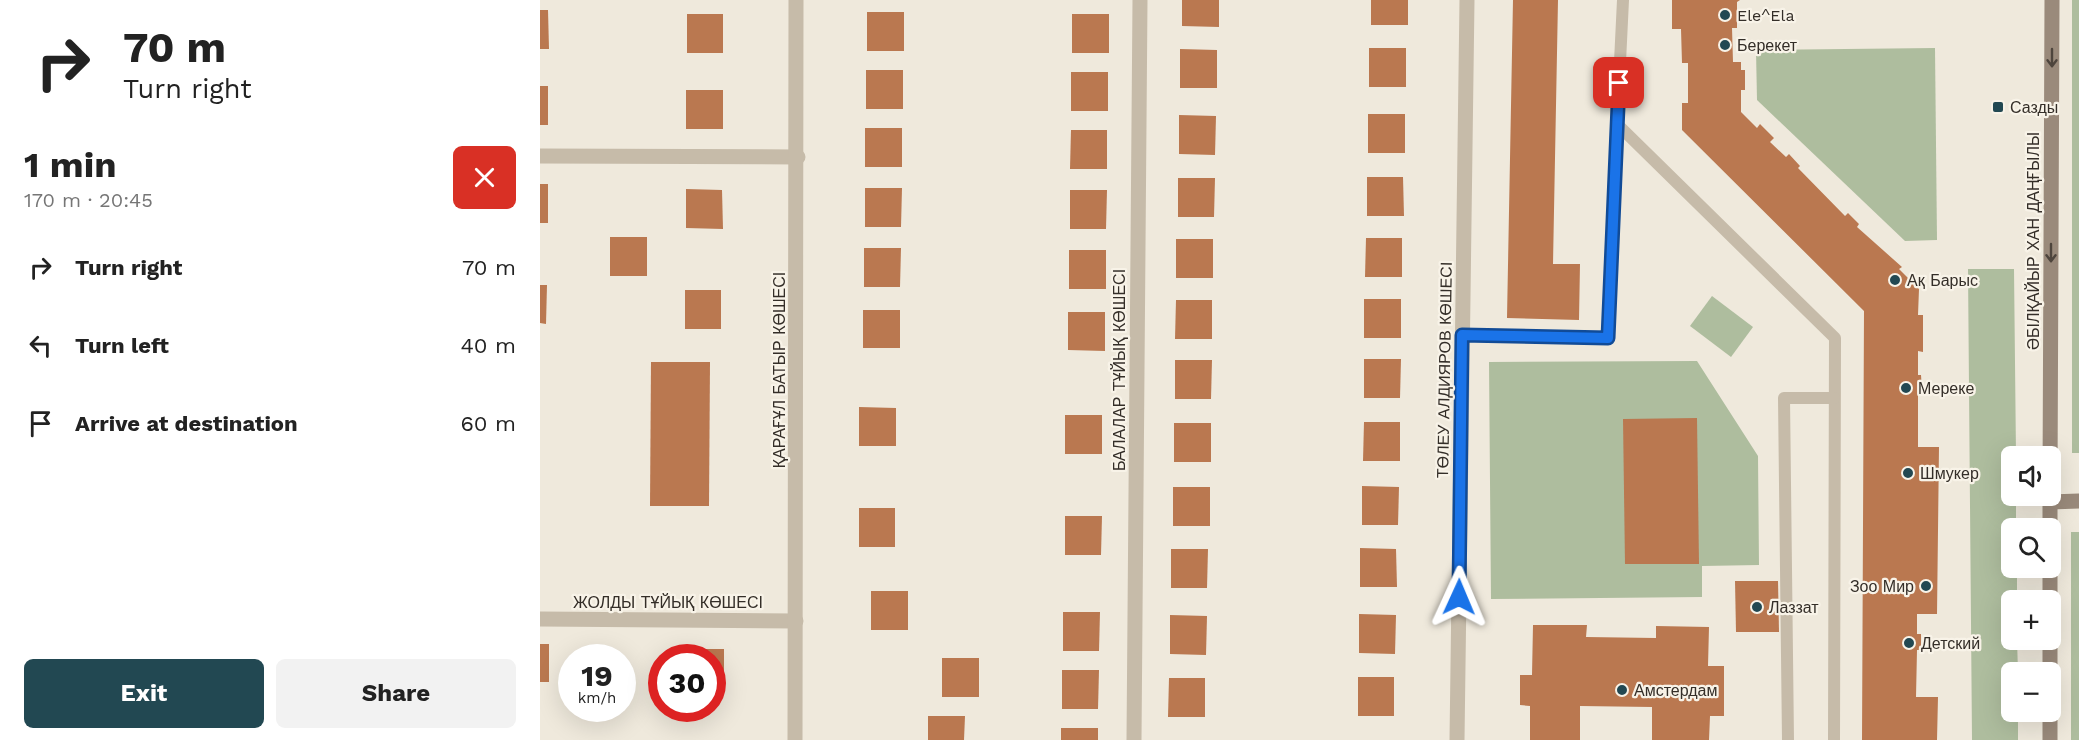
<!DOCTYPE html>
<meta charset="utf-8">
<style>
body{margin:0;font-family:"Work Sans",sans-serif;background:#f2f2f2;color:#222;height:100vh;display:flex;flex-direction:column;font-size:22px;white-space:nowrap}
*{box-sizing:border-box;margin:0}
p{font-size:20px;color:#767676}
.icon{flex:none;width:33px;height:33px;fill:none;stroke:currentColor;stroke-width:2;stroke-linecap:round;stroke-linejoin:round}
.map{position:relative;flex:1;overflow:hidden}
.drawer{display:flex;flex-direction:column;background:#fff;width:540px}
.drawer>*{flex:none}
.hud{background:#fff;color:#222;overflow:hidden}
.fabs{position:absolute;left:1461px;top:446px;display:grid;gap:12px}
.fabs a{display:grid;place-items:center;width:60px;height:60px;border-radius:9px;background:#fff;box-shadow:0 6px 24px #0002;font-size:30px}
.speed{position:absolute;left:18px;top:644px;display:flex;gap:12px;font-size:30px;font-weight:700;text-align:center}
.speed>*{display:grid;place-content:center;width:78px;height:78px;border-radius:50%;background:#fff;box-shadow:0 6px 24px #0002;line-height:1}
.speed small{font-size:15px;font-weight:400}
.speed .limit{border:9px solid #d22;background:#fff;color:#111}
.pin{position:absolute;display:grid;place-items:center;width:51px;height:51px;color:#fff;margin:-26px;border-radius:12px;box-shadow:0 3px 9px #0006}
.me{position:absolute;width:66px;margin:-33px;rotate:1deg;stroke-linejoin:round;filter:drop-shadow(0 0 4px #0008)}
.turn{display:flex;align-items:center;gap:21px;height:126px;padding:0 24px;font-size:27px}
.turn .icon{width:78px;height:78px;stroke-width:2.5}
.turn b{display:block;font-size:42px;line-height:51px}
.round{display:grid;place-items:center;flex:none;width:63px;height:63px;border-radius:9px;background:#f2f2f2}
.overview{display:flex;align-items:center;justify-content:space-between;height:102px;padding:0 24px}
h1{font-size:36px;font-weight:700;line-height:45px}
.button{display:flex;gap:12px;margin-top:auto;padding:12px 24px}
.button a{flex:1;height:69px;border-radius:9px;background:#224852;color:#fff;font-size:24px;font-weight:700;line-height:69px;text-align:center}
.button a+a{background:#f2f2f2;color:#222}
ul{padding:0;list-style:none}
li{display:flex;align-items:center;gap:18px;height:78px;padding:0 24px}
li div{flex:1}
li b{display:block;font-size:22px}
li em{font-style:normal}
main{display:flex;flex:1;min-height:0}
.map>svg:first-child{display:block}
.green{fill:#aebd9e}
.building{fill:#ba7850}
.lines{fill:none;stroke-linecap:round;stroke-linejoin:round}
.lane{stroke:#c6bba9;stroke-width:12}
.street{stroke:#c6bba9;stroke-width:15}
.secondary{stroke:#9a8a7b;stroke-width:15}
.oneway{stroke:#4e453d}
.route-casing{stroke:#114b97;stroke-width:15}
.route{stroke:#1a73e8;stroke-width:10}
.poi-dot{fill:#224852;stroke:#f8f3e8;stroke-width:2}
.labels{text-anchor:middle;stroke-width:4.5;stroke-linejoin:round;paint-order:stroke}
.poi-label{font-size:16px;fill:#342e28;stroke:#f8f3e8;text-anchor:start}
.street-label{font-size:16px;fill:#342e28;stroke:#f8f3e8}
</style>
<main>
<section class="drawer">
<div class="hud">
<div class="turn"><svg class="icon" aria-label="right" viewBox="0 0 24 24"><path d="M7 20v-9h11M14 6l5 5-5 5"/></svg><div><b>70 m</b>Turn right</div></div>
</div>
<div class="overview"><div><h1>1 min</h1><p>170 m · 20:45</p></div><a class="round" style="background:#d93025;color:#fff"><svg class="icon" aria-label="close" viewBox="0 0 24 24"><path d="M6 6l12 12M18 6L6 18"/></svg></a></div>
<ul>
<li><svg class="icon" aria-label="right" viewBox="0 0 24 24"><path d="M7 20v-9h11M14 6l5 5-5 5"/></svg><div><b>Turn right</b></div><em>70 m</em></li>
<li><svg class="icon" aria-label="left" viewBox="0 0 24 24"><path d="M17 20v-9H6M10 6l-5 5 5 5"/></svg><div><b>Turn left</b></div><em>40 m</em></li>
<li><svg class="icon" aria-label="arrive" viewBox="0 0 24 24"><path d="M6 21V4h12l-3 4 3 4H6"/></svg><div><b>Arrive at destination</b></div><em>60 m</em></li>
</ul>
<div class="button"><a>Exit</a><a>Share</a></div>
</section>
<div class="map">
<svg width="1539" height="740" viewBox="0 0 1539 740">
<rect width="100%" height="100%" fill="#efe9dc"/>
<g class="green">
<rect x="1532" y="0" width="7" height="453"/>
<polygon points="1395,48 1397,240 1365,241 1217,100 1216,50"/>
<polygon points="1428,269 1474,269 1476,456 1472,456 1472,495 1476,495 1476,528 1472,528 1472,567 1477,567 1477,600 1472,600 1472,639 1477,639 1478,672 1472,672 1472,711 1478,711 1478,740 1432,740"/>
<polygon points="1172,296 1213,327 1191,357 1150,326"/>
<polygon points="1157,361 1218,456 1219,565 1162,566 1162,597 951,599 949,362"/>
<rect x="1531" y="532" width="8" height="208"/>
</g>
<g class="building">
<polygon points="642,0 679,0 679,27 642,26"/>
<rect x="831" y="0" width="37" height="25"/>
<polygon points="973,0 1018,0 1013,264 1040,264 1039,320 967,318"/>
<polygon points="1132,0 1200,0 1197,2 1197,28 1192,28 1193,62 1201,62 1201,70 1205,70 1205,90 1201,90 1201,112 1217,128 1220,124 1234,138 1230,142 1246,157 1249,154 1260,166 1258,168 1305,216 1308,213 1319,224 1317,227 1362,267 1359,269 1379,289 1378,315 1383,315 1383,352 1378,351 1378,375 1381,375 1382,391 1378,391 1378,447 1399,447 1397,614 1377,614 1377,634 1381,634 1381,650 1377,650 1376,697 1398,697 1397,740 1322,740 1324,311 1142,130 1142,103 1148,103 1148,63 1142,63 1141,29 1132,29"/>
<polygon points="0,10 8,10 9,49 0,49"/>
<rect x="327" y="12" width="37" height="39"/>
<rect x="147" y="14" width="36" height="39"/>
<rect x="532" y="14" width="37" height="39"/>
<rect x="829" y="48" width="37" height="39"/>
<polygon points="640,49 677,50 677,88 640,88"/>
<rect x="326" y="70" width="37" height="39"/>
<rect x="531" y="72" width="37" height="39"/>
<rect x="0" y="86" width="8" height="39"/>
<rect x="146" y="90" width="37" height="39"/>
<rect x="828" y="114" width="37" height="39"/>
<polygon points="639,115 676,116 675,155 639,154"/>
<rect x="325" y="128" width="37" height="39"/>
<polygon points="531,130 567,130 567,169 530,169"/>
<polygon points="827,177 863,177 864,216 827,216"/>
<polygon points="638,178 675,178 674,217 638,217"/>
<rect x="0" y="184" width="8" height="39"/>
<polygon points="325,188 362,188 361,227 325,227"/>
<polygon points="146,189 182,190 183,229 146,228"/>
<polygon points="530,190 567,190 566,229 530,229"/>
<rect x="70" y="237" width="37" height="39"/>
<polygon points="826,238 862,238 862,277 825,277"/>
<rect x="636" y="239" width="37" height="39"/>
<polygon points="324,248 361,248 360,287 324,287"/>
<rect x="529" y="250" width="37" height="39"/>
<polygon points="0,285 7,285 6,324 0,323"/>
<rect x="145" y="290" width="36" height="39"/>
<rect x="824" y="299" width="37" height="39"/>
<polygon points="636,300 672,300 672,339 635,339"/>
<rect x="323" y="310" width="37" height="38"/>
<polygon points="528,312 565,312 565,351 528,350"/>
<polygon points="824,359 861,359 860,398 824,398"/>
<polygon points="635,360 672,360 671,399 635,399"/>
<polygon points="111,362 170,362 169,506 110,506"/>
<polygon points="319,407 356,408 356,446 319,446"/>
<rect x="525" y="415" width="37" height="39"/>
<polygon points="1157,418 1159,564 1085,564 1083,419"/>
<polygon points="824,422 860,422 860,461 823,461"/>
<rect x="634" y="423" width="37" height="39"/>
<polygon points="822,486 859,487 858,525 822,525"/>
<rect x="633" y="487" width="37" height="39"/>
<rect x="319" y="508" width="36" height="39"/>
<polygon points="525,516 562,516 561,555 525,555"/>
<polygon points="820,548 856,549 857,587 820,587"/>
<polygon points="631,549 668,549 667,588 631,588"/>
<polygon points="1195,581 1238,581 1239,632 1196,632"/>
<rect x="331" y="591" width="37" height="39"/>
<polygon points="523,612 560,612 559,651 523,651"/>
<polygon points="819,614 856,615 855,654 819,653"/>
<polygon points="630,615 667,616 666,655 630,654"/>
<polygon points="993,625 1047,625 1046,637 1116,638 1116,626 1169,627 1168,666 1184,666 1184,716 1170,716 1169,740 1112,740 1112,707 1040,706 1040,740 990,740 990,706 980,705 980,675 992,675"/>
<rect x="0" y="644" width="9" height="38"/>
<polygon points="148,649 184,649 184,688 172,688 172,657 147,657"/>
<rect x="402" y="658" width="37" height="39"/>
<polygon points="522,670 559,670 558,709 522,709"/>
<rect x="818" y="677" width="36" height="39"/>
<polygon points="629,678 665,678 665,717 628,717"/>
<polygon points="388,716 425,716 424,740 388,740"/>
<rect x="521" y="728" width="37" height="12"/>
</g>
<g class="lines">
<g class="lane">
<polyline points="1083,0 1077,124 1295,338 1294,740"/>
<polyline points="922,335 1068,338 1077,124"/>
<polyline points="1248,740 1244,398 1294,398"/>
</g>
<g class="street">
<polyline points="0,156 258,157"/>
<polyline points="0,619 256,621"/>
<polyline points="255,740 256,0"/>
<polyline points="594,740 600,0"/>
<polyline points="917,740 927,0"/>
</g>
<g class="secondary">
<polyline points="1510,482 1512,0"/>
<polyline points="1510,502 1539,501"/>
<polyline points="1510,528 1510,495"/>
<polyline points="1510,600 1510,567"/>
<polyline points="1510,672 1510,639"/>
<polyline points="1510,740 1510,711"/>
</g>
</g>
<defs><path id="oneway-shaft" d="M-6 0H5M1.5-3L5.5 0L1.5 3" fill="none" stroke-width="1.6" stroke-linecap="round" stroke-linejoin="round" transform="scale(1.5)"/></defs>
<g class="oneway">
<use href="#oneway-shaft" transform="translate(1512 58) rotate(90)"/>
<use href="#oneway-shaft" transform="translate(1511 253) rotate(90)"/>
</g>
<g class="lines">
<defs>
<polyline id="route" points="919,597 922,335 1068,338 1079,83"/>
</defs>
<use href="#route" class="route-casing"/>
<use href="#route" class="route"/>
</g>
<g class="poi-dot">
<circle cx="1185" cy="15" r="6"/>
<circle cx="1185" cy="45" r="6"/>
<rect x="1452" y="101" width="12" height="12" rx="3"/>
<circle cx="1355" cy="280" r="6"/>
<circle cx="1366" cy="388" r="6"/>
<circle cx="1368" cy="473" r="6"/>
<circle cx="1386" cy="586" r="6"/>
<circle cx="1217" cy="607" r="6"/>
<circle cx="1369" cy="643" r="6"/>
<circle cx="1082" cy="690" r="6"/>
</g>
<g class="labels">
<g class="poi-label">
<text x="1197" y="21">Ele^Ela</text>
<text x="1197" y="51">Берекет</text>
<text x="1470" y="113">Сазды</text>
<text x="1367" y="286">Ақ Барыс</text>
<text x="1378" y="394">Мереке</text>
<text x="1380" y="479">Шмукер</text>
<text x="1374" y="592" text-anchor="end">Зоо Мир</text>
<text x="1229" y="613">Лаззат</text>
<text x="1381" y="649">Детский</text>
<text x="1094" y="696">Амстердам</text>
</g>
<g class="street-label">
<text transform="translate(1493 241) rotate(-90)" y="6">ӘБІЛҚАЙЫР ХАН ДАҢҒЫЛЫ</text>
<text transform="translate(239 370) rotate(-90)" y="6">ҚАРАҒҰЛ БАТЫР КӨШЕСІ</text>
<text transform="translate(579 370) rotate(-90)" y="6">БАЛАЛАР ТҰЙЫҚ КӨШЕСІ</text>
<text transform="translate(904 370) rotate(-89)" y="6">ТӨЛЕУ АЛДИЯРОВ КӨШЕСІ</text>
<text x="128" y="608">ЖОЛДЫ ТҰЙЫҚ КӨШЕСІ</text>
</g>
</g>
</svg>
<div class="fabs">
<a><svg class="icon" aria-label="sound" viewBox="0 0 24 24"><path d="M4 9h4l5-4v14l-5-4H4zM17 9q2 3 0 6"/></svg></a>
<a><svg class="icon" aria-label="search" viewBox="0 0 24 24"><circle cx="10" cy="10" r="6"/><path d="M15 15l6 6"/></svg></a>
<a>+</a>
<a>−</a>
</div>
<div class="speed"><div>19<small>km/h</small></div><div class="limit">30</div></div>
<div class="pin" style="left:1079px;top:83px;background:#d93025"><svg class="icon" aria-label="arrive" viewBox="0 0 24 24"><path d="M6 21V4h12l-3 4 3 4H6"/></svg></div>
<svg class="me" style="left:919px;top:597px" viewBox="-20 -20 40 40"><path d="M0-17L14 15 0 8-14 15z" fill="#1a73e8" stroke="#fff" stroke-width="4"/></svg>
</div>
</main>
